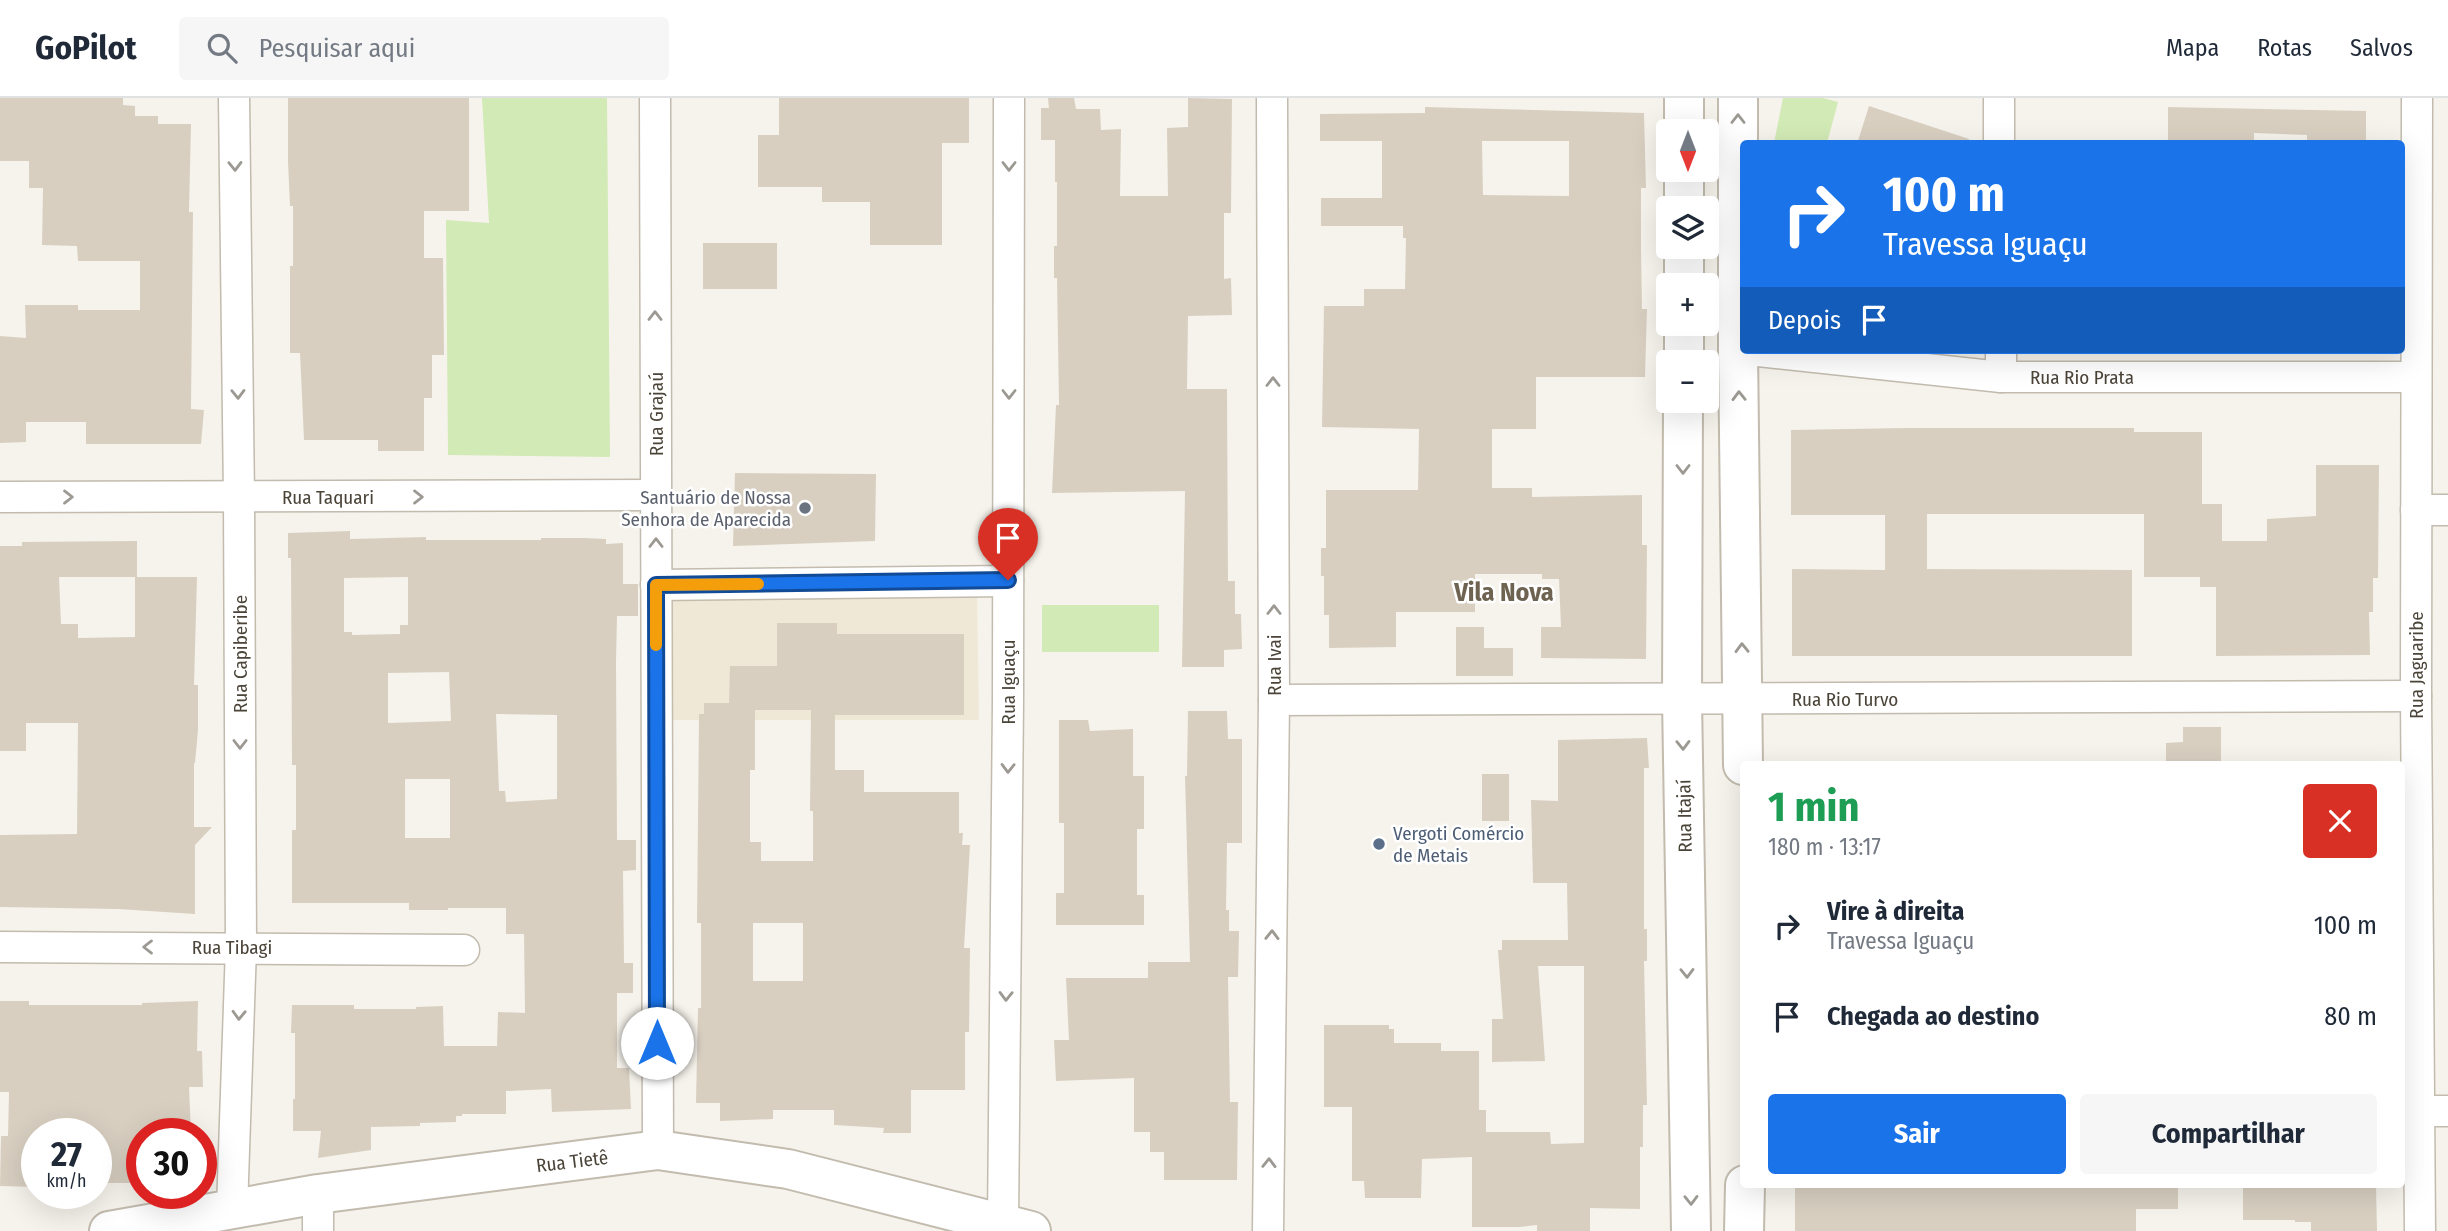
<!DOCTYPE html>
<html lang="pt">
<meta charset="utf-8">
<style>
body{margin:0;font-family:"Fira Sans Condensed",sans-serif;background:#f6f6f7;color:#1f2937;height:100vh;display:flex;flex-direction:column;font-size:26px;white-space:nowrap}
*{box-sizing:border-box;margin:0}
p{font-size:23px;color:#747a83}
.icon{flex:none;width:38px;height:38px;fill:none;stroke:currentColor;stroke-width:2;stroke-linecap:round;stroke-linejoin:round}
.map{position:relative;flex:1;overflow:hidden}
.drawer{position:absolute;left:1740px;top:663px;width:665px;height:427px;display:flex;flex-direction:column;background:#fff;border-radius:7px;box-shadow:0 7px 28px #0002}
.drawer>*{flex:none}
.guide{position:absolute;left:1740px;top:42px;width:665px;height:214px;border-radius:7px;box-shadow:0 7px 28px #0002;background:#1a73e8;color:#fff;overflow:hidden}
.needle{width:46px;rotate:180deg}
.fabs{position:absolute;left:1656px;top:21px;display:grid;gap:14px}
.fabs a{display:grid;place-items:center;width:63px;height:63px;border-radius:7px;background:#fff;box-shadow:0 7px 28px #0002;font-size:35px}
.speed{position:absolute;left:21px;top:1020px;display:flex;gap:14px;font-size:35px;font-weight:700;text-align:center}
.speed>*{display:grid;place-content:center;width:91px;height:91px;border-radius:50%;background:#fff;box-shadow:0 7px 28px #0002;line-height:1}
.speed small{font-size:18px;font-weight:400}
.speed .limit{border:10px solid #d22;background:#fff;color:#111}
.pin{position:absolute;display:grid;place-items:center;width:60px;height:60px;color:#fff;margin:-72px -30px;border-radius:50% 50% 50% 0;rotate:-45deg;box-shadow:0 0 7px #0007}
.pin .icon{rotate:45deg}
.me{position:absolute;width:77px;margin:-38px;rotate:0deg;stroke-linejoin:round;filter:drop-shadow(0 0 5px #0008)}
.turn{display:flex;align-items:center;gap:24px;height:147px;padding:0 28px;font-size:32px}
.turn .icon{width:91px;height:91px;stroke-width:2.5}
.turn b{display:block;font-size:49px;line-height:60px}
.then{display:flex;align-items:center;height:66px;padding:0 28px;background:#0003;gap:14px;font-size:26px}
.round{display:grid;place-items:center;flex:none;width:74px;height:74px;border-radius:7px;background:#f6f6f7}
.summary{display:flex;align-items:center;justify-content:space-between;height:119px;padding:0 28px}
h1{font-size:42px;font-weight:700;line-height:52px;color:#1e9e55}
.cta{display:flex;gap:14px;margin-top:auto;padding:14px 28px}
.cta a{flex:1;height:80px;border-radius:7px;background:#1a73e8;color:#fff;font-size:28px;font-weight:700;line-height:80px;text-align:center}
.cta a+a{background:#f6f6f7;color:#1f2937}
ul{padding:0;list-style:none}
li{display:flex;align-items:center;gap:21px;height:91px;padding:0 28px}
li div{flex:1}
li b{display:block;font-size:26px}
li em{font-style:normal}
header{display:flex;align-items:center;gap:42px;box-sizing:border-box;height:98px;padding:0 35px;background:#fff;border-bottom:2px solid #e0e1e3}
header strong{font-size:33px}
nav{display:flex;gap:38px;margin-inline-start:auto;font-size:24px}
.search{width:490px;height:63px;background:#f6f6f7;display:flex;align-items:center;gap:18px;box-sizing:border-box;padding:0 24px;border-radius:7px;color:#747a83;font-size:26px}
.map>svg:first-child{display:block}
.education{fill:#efe8d6}
.green{fill:#d2eab5}
.building{fill:#d8cfc1;fill-rule:evenodd}
.lines{fill:none;stroke-linecap:round;stroke-linejoin:round}
.minor-casing{stroke:#c2bbae;stroke-width:33}
.tertiary-casing{stroke:#c2bbae;stroke-width:42}
.minor{stroke:#fff;stroke-width:30}
.tertiary{stroke:#fff;stroke-width:38}
.oneway{stroke:#9c9892}
.route-casing{stroke:#114b97;stroke-width:18}
.route{stroke:#1a73e8;stroke-width:12}
.slow{stroke:#f59e0b;stroke-width:12}
.worship-dot{fill:#6b7280;stroke:#fff;stroke-width:2.5}
.service-dot{fill:#5c6f8a;stroke:#fff;stroke-width:2.5}
.labels{text-anchor:middle;stroke-width:5;stroke-linejoin:round;paint-order:stroke}
.street-label{font-size:19px;fill:#4b4439;stroke:#fff}
.worship-label{font-size:19px;fill:#5b616d;stroke:#fff;text-anchor:end}
.service-label{font-size:19px;fill:#4e5e75;stroke:#fff;text-anchor:start}
.district-label{font-size:26px;font-weight:bold;fill:#6e6250;stroke:#fff}
</style>
<header>
<strong>GoPilot</strong>
<div class="search"><svg class="icon" aria-label="search" viewBox="0 0 24 24"><circle cx="10" cy="10" r="6"/><path d="M15 15l6 6"/></svg>Pesquisar aqui</div>
<nav><a>Mapa</a><a>Rotas</a><a>Salvos</a></nav>
</header>
<div class="map">
<svg width="2448" height="1133" viewBox="0 0 2448 1133">
<rect width="100%" height="100%" fill="#f6f3ec"/>
<polygon class="education" points="977,494 979,622 670,622 673,496"/>
<g class="green">
<polygon points="482,0 607,0 610,359 448,357 446,122 489,125"/>
<polygon points="1783,0 1823,0 1838,4 1827,45 1774,45"/>
<rect x="1042" y="507" width="117" height="47"/>
</g>
<g class="building">
<polygon points="0,0 123,0 123,7 135,8 135,18 158,18 158,26 191,26 189,114 193,114 191,311 204,312 201,346 86,346 86,324 26,324 26,344 0,345 0,238 26,240 25,207 78,207 78,212 140,212 140,163 78,163 77,148 42,147 43,90 29,90 29,63 0,63"/>
<polygon points="288,0 469,0 469,113 424,113 424,160 443,160 444,257 432,257 432,300 424,300 424,353 378,353 378,342 304,342 300,255 290,255 290,168 293,168 293,108 290,108 288,64"/>
<polygon points="779,0 969,0 969,45 942,45 942,147 870,147 870,104 822,104 822,89 758,89 758,37 779,37"/>
<polygon points="1048,0 1074,0 1076,11 1100,11 1101,32 1121,31 1120,98 1168,98 1167,30 1188,29 1188,0 1232,1 1231,115 1224,115 1224,181 1231,180 1232,217 1188,218 1187,291 1227,291 1228,483 1235,483 1235,516 1241,516 1242,551 1224,552 1224,569 1182,569 1185,393 1052,395 1056,307 1059,307 1057,180 1054,180 1054,148 1057,148 1057,84 1055,84 1055,42 1041,42 1041,10 1049,10"/>
<polygon points="1869,8 1969,41 1968,46 1857,46"/>
<path d="M1425,9L1644,15L1646,90H1641V148L1642,211H1647L1645,279H1536V331H1492V390H1532V399L1642,397V447H1647L1646,561L1541,560V529H1561L1559,481H1542V476H1475V514H1396V549L1329,550V517H1324V478H1321V450H1326V392H1418L1419,331L1322,329L1324,208H1364V191H1405L1406,140H1403V128H1321V100H1382V43H1320V16L1425,15ZM1482,43H1569V98L1483,97Z"/>
<polygon points="2168,9 2366,13 2366,44 2307,44 2307,37 2254,35 2254,46 2168,46"/>
<rect x="703" y="145" width="74" height="46"/>
<polygon points="1905,330 2134,330 2134,334 2202,334 2202,406 2222,406 2222,443 2267,443 2267,421 2316,418 2316,367 2379,367 2378,480 2373,480 2373,514 2369,514 2370,557 2216,558 2216,489 2200,489 2200,479 2144,479 2144,416 1927,416 1927,471 2132,472 2132,558 1792,558 1792,471 1885,472 1885,417 1791,417 1791,332"/>
<polygon points="735,375 876,376 875,443 733,448"/>
<path d="M350,433V441L426,439V442H541V440H584L606,441V446L623,445V486H638V518H617L616,564L617,742H636V772L623,773L624,865H633V895H617V970H629L631,1011L552,1014L551,991L506,993V1016H462V1018H456V1024L420,1025V1028L371,1029V1052L318,1060L321,1033H293V1001H295V935H291L292,907H354V911H416V909L443,908L444,948H497L498,914L525,915L524,836H506V810H448V812H409V805H292V732H296V667H292L291,460H288V435ZM408,479V527H400V536L352,537V534H344V480ZM449,574L451,623L388,625V575ZM496,616L557,617V701L506,704L505,693H499ZM405,681H450V740H405Z"/>
<polygon points="137,443 137,479 59,479 61,526 78,526 78,540 135,539 135,479 197,479 194,587 198,587 198,632 195,665 194,665 194,729 212,729 195,747 195,816 118,811 0,809 0,737 77,736 78,625 26,625 26,653 0,653 0,448 22,448 22,444"/>
<path d="M777,525H837V536H964V617H835V672H864V694H959V735H963L962,747H970L964,850H970L969,934H965V992H911V1035H883L884,1030L834,1027V1012H773V1021L720,1023V1005H696L698,910H701V825H697L699,616H704V605H729L730,568H777ZM755,612H811L810,713H813V763H761V744H750V672H755ZM753,825H803V883H753Z"/>
<polygon points="1456,529 1484,529 1484,550 1513,550 1513,578 1456,578"/>
<polygon points="1188,613 1227,613 1228,641 1242,641 1242,745 1227,745 1226,812 1229,812 1229,833 1239,833 1238,879 1228,879 1230,1004 1238,1004 1237,1082 1164,1082 1164,1054 1150,1054 1150,1034 1134,1034 1134,980 1056,983 1054,942 1069,942 1066,880 1148,880 1148,864 1190,864 1185,678 1187,678"/>
<polygon points="1059,622 1088,622 1090,633 1133,631 1133,678 1144,678 1144,731 1137,731 1137,797 1144,797 1144,827 1056,827 1056,795 1064,795 1064,725 1059,725"/>
<polygon points="2183,629 2221,629 2221,667 2166,667 2166,645 2183,644"/>
<polygon points="1647,640 1649,670 1644,670 1644,831 1647,831 1647,863 1644,863 1647,1007 1643,1007 1643,1049 1640,1049 1640,1111 1590,1110 1590,1133 1537,1133 1537,1127 1519,1129 1472,1129 1472,1059 1422,1061 1421,1100 1365,1100 1364,1083 1352,1083 1352,1009 1324,1009 1324,927 1389,927 1389,931 1394,931 1394,945 1441,945 1441,953 1479,953 1479,1012 1486,1012 1486,1034 1550,1034 1551,1046 1584,1045 1584,868 1538,868 1545,963 1492,964 1492,921 1503,921 1498,852 1502,852 1502,842 1568,842 1567,785 1533,785 1531,702 1558,703 1558,642"/>
<rect x="1482" y="676" width="27" height="47"/>
<polygon points="0,903 29,903 29,907 142,907 142,905 198,903 197,953 202,953 203,989 189,989 191,1036 142,1036 142,1085 96,1085 96,1036 36,1036 36,1089 0,1088 1,1038 8,1038 9,994 0,994"/>
<polygon points="1795,1087 2178,1087 2178,1111 2136,1111 2136,1133 1795,1133"/>
<polygon points="2243,1087 2376,1087 2377,1133 2311,1133 2311,1124 2295,1124 2295,1122 2243,1122"/>
</g>
<g class="lines">
<defs>
<g id="minor">
<polyline points="655,0 658,1052"/>
<polyline points="1999,0 1999,46"/>
<polyline points="2417,0 2416,598 2420,1133"/>
<polyline points="1749,252 2001,279 2416,279"/>
<polyline points="2001,252 2001,279"/>
<polyline points="0,399 656,397"/>
<polyline points="2416,412 2448,412"/>
<polyline points="656,487 1008,483"/>
<polyline points="1274,602 2416,598"/>
<polyline points="0,849 464,852"/>
<polyline points="2401,1013 2448,1013"/>
<polyline points="318,1096 318,1133"/>
<polyline points="232,1111 241,849 239,400 234,0"/>
<polyline points="1003,1125 1008,603 1009,0"/>
<polyline points="1268,1133 1274,602 1272,0"/>
</g>
<g id="tertiary">
<polyline points="1738,0 1738,251 1743,667"/>
<polyline points="1684,33 1684,0"/>
<polyline points="1684,110 1684,72"/>
<polyline points="1684,187 1684,149"/>
<polyline points="1684,264 1684,226"/>
<polyline points="1683,303 1682,601 1691,1133"/>
<polyline points="109,1133 318,1096 658,1052 788,1071 1031,1133"/>
<polyline points="1744,1133 1745,1087"/>
</g>
</defs>
<use href="#minor" class="minor-casing"/>
<use href="#tertiary" class="tertiary-casing"/>
<use href="#minor" class="minor"/>
<use href="#tertiary" class="tertiary"/>
</g>
<defs><path id="oneway-chevron" d="M-2-3.5L2.5 0L-2 3.5" fill="none" stroke-width="1.6" stroke-linecap="round" stroke-linejoin="round" transform="scale(1.75)"/></defs>
<g class="oneway">
<use href="#oneway-chevron" transform="translate(1738 21) rotate(-90)"/>
<use href="#oneway-chevron" transform="translate(235 68) rotate(89)"/>
<use href="#oneway-chevron" transform="translate(1009 68) rotate(90)"/>
<use href="#oneway-chevron" transform="translate(655 218) rotate(-90)"/>
<use href="#oneway-chevron" transform="translate(1273 284) rotate(-90)"/>
<use href="#oneway-chevron" transform="translate(238 296) rotate(89)"/>
<use href="#oneway-chevron" transform="translate(1009 296) rotate(90)"/>
<use href="#oneway-chevron" transform="translate(1739 298) rotate(-91)"/>
<use href="#oneway-chevron" transform="translate(1683 371) rotate(90)"/>
<use href="#oneway-chevron" transform="translate(68 399)"/>
<use href="#oneway-chevron" transform="translate(418 399)"/>
<use href="#oneway-chevron" transform="translate(656 445) rotate(-90)"/>
<use href="#oneway-chevron" transform="translate(1274 512) rotate(-90)"/>
<use href="#oneway-chevron" transform="translate(1742 550) rotate(-91)"/>
<use href="#oneway-chevron" transform="translate(240 646) rotate(90)"/>
<use href="#oneway-chevron" transform="translate(1683 647) rotate(89)"/>
<use href="#oneway-chevron" transform="translate(1008 670) rotate(91)"/>
<use href="#oneway-chevron" transform="translate(1272 837) rotate(-89)"/>
<use href="#oneway-chevron" transform="translate(148 849) rotate(180)"/>
<use href="#oneway-chevron" transform="translate(1687 875) rotate(89)"/>
<use href="#oneway-chevron" transform="translate(1006 898) rotate(91)"/>
<use href="#oneway-chevron" transform="translate(239 917) rotate(92)"/>
<use href="#oneway-chevron" transform="translate(1269 1065) rotate(-89)"/>
<use href="#oneway-chevron" transform="translate(1691 1102) rotate(89)"/>
</g>
<g class="lines">
<defs>
<polyline id="route" points="657,945 656,487 1008,482"/>
</defs>
<use href="#route" class="route-casing"/>
<use href="#route" class="route"/>
<polyline class="slow" points="656,547 656,487 758,486"/>
</g>
<circle class="worship-dot" cx="805" cy="410" r="7"/>
<circle class="service-dot" cx="1379" cy="746" r="7"/>
<g class="labels">
<g class="street-label">
<text x="2082" y="286">Rua Rio Prata</text>
<text transform="translate(656 316) rotate(-90)" y="7">Rua Grajaú</text>
<text x="328" y="406">Rua Taquari</text>
<text transform="translate(240 556) rotate(-90)" y="7">Rua Capiberibe</text>
<text transform="translate(1274 567) rotate(-90)" y="7">Rua Ivai</text>
<text transform="translate(2416 567) rotate(-90)" y="7">Rua Jaguaribe</text>
<text transform="translate(1008 584) rotate(-90)" y="7">Rua Iguaçu</text>
<text x="1845" y="608">Rua Rio Turvo</text>
<text transform="translate(1684 718) rotate(-91)" y="7">Rua Itajaí</text>
<text x="232" y="856">Rua Tibagi</text>
<text transform="translate(572 1063) rotate(-7)" y="7">Rua Tietê</text>
</g>
<g class="worship-label">
<text x="791" y="406">Santuário de Nossa<tspan x="791" dy="22">Senhora de Aparecida</tspan></text>
</g>
<g class="service-label">
<text x="1393" y="742">Vergoti Comércio<tspan x="1393" dy="22">de Metais</tspan></text>
</g>
<g class="district-label">
<text x="1504" y="503">Vila Nova</text>
</g>
</g>
</svg>
<div class="fabs">
<a><svg class="needle" viewBox="-14 -14 28 28"><path d="M0-13l5 13h-10z" fill="#e53935"/><path d="M0 13l5-13h-10z" fill="#747a83"/></svg></a>
<a><svg class="icon" aria-label="layers" viewBox="0 0 24 24"><path d="M12 4l9 5-9 5-9-5zM3 14l9 5 9-5"/></svg></a>
<a>+</a>
<a>−</a>
</div>
<div class="speed"><div>27<small>km/h</small></div><div class="limit">30</div></div>
<div class="pin" style="left:1008px;top:482px;background:#d93025"><svg class="icon" aria-label="arrive" viewBox="0 0 24 24"><path d="M6 21V4h12l-3 4 3 4H6"/></svg></div>
<svg class="me" style="left:657px;top:945px" viewBox="-20 -20 40 40"><circle r="19" fill="#fff"/><path d="M0-13L10 11 0 6-10 11z" fill="#1a73e8"/></svg>
<div class="guide">
<div class="turn"><svg class="icon" aria-label="right" viewBox="0 0 24 24"><path d="M7 20v-9h11M14 6l5 5-5 5"/></svg><div><b>100 m</b>Travessa Iguaçu</div></div>
<div class="then">Depois<svg class="icon" aria-label="arrive" viewBox="0 0 24 24"><path d="M6 21V4h12l-3 4 3 4H6"/></svg></div>
</div>
<section class="drawer">
<div class="summary"><div><h1>1 min</h1><p>180 m · 13:17</p></div><a class="round" style="background:#d93025;color:#fff"><svg class="icon" aria-label="close" viewBox="0 0 24 24"><path d="M6 6l12 12M18 6L6 18"/></svg></a></div>
<ul>
<li><svg class="icon" aria-label="right" viewBox="0 0 24 24"><path d="M7 20v-9h11M14 6l5 5-5 5"/></svg><div><b>Vire à direita</b><p>Travessa Iguaçu</p></div><em>100 m</em></li>
<li><svg class="icon" aria-label="arrive" viewBox="0 0 24 24"><path d="M6 21V4h12l-3 4 3 4H6"/></svg><div><b>Chegada ao destino</b></div><em>80 m</em></li>
</ul>
<div class="cta"><a>Sair</a><a>Compartilhar</a></div>
</section>
</div>
